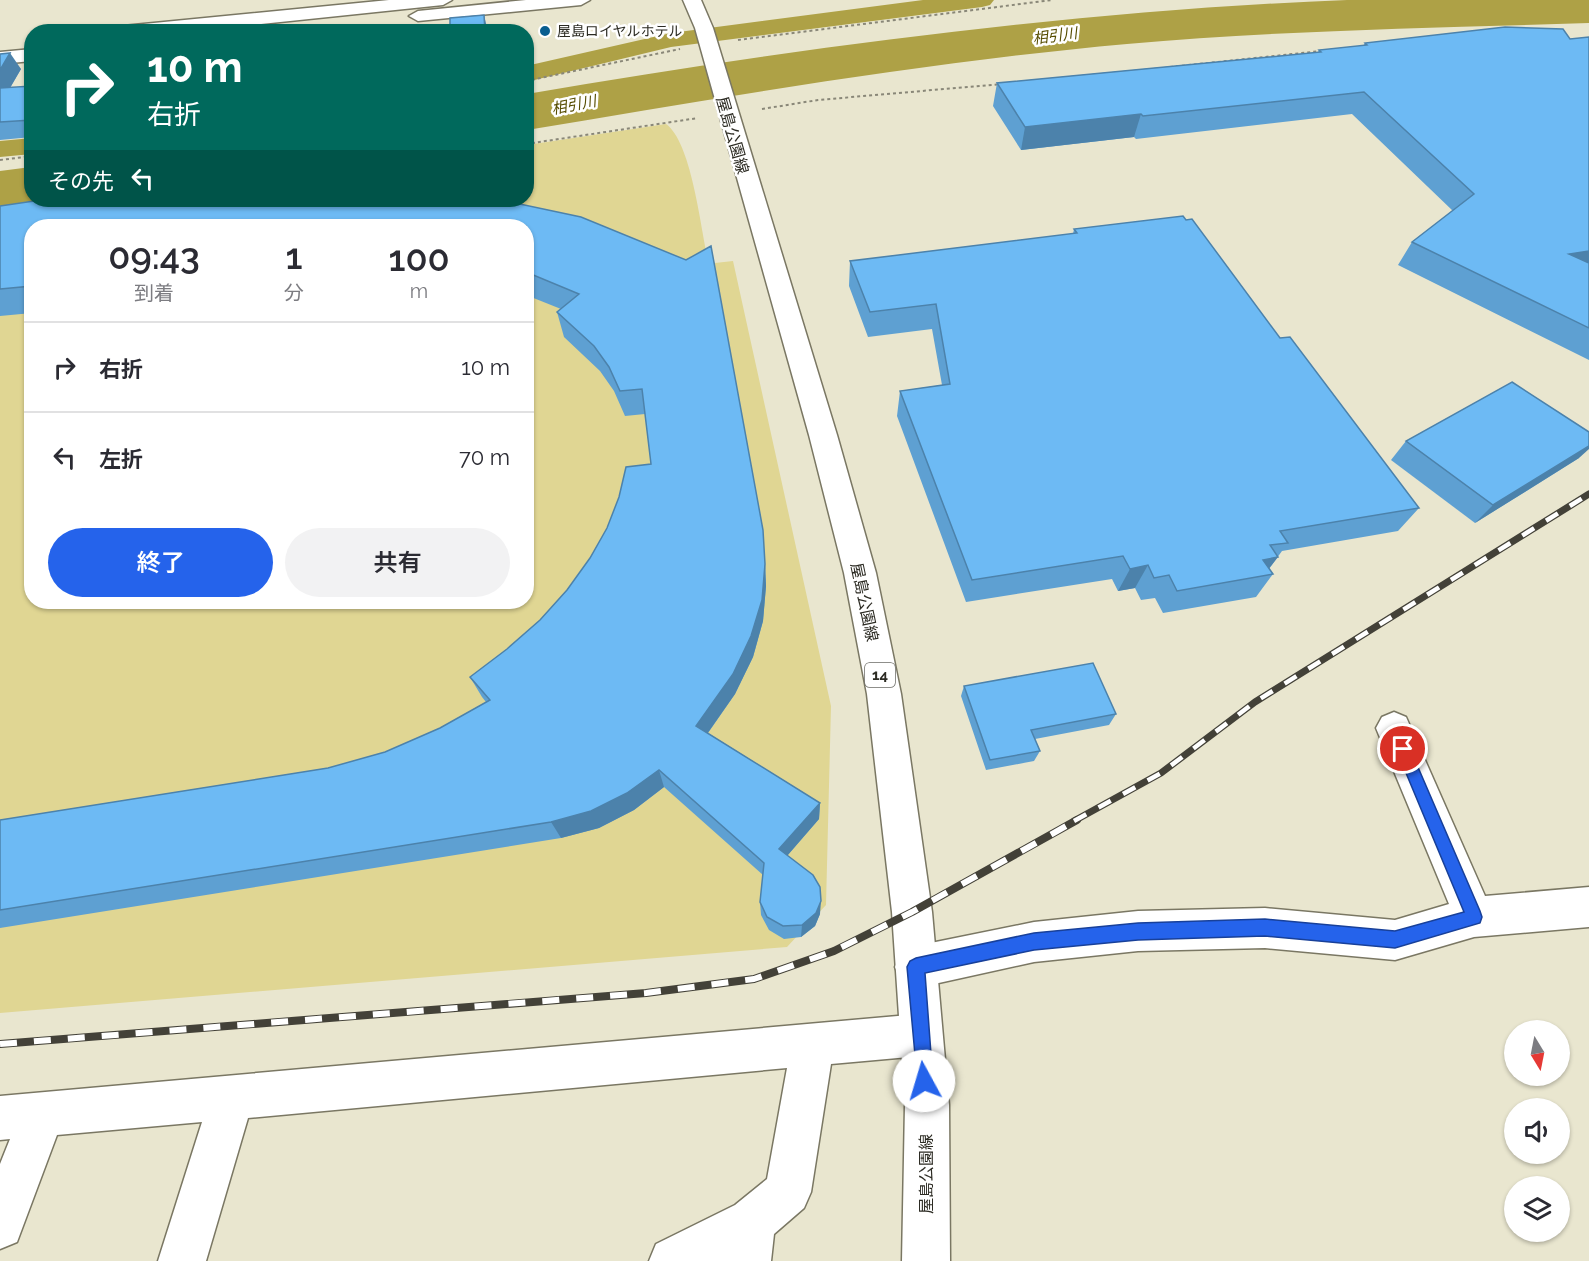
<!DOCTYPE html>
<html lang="ja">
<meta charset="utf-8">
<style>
body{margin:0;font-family:Raleway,"Noto Sans JP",sans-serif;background:#f2f2f3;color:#2b2b33;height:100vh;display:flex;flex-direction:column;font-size:22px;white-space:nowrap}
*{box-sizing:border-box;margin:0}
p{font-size:20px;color:#7c7c81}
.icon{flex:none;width:33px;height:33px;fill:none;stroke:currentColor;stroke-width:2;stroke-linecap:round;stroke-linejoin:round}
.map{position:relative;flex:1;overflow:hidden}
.side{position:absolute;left:24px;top:219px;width:510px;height:390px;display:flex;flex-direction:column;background:#fff;border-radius:24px;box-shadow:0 2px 4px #0004}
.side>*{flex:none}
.top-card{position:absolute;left:24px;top:24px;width:510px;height:183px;border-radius:24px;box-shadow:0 2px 4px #0004;background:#00695c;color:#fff;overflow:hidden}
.needle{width:39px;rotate:170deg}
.fabs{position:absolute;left:1504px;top:1020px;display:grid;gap:12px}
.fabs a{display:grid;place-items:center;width:66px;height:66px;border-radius:50%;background:#fff;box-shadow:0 2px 4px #0004;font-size:30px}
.pin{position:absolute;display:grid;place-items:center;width:51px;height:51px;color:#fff;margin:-26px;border:3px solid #fff;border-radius:50%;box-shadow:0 2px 6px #0007}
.me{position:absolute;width:66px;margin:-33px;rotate:354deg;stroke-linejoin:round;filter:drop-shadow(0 0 4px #0008)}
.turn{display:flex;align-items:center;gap:21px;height:126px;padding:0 24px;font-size:27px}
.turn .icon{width:78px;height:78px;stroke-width:2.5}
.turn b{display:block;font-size:42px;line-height:51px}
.then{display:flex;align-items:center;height:57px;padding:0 24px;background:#0003;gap:12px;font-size:22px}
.eta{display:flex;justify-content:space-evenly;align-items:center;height:102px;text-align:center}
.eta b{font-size:36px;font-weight:600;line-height:42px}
.action{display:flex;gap:12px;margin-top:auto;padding:12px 24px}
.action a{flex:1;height:69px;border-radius:36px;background:#2563eb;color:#fff;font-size:24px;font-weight:600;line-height:69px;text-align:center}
.action a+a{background:#f2f2f3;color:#2b2b33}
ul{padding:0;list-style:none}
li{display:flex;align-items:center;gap:18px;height:90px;padding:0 24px;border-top:2px solid #e1e1e2}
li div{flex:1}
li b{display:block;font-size:22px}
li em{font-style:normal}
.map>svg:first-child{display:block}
.green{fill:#e0d693;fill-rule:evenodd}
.water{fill:#aea146}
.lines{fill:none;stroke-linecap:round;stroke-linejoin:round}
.canal{fill:#aea146;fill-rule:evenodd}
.minor-casing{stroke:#7a7763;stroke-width:3}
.primary-casing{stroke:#7a7763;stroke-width:3}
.trunk-casing{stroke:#7a7763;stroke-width:3}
.path{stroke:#898778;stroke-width:2;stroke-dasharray:3 3;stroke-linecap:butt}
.minor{fill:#fff;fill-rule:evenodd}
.primary{fill:#fff;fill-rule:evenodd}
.trunk{fill:#fff;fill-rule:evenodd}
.rail-far1-casing{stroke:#434138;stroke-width:7}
.rail-casing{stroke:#434138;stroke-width:8}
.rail-far1{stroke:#fff;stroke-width:4.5;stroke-dasharray:14;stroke-linecap:butt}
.rail{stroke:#fff;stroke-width:6;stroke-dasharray:17;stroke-linecap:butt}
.wall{fill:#5ea0d2}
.shaded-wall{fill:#4c82ab}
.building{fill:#6dbaf4;stroke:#4c82ab;stroke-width:1.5}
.route{fill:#2563eb;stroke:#184099;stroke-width:1.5}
.poi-dot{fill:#095e90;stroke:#fff;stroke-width:2}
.labels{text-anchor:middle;stroke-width:5;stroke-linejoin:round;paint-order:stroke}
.far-poi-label{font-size:14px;fill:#2c2b23;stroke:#fff;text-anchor:start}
.far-water-label{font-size:15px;font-style:italic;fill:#564c01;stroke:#fff}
.shield{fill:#fff;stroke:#6b6b65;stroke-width:1.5}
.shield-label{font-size:15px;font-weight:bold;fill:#2c2b23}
.street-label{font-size:16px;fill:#2c2b23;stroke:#fff}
</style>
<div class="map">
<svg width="1589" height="1261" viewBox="0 0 1589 1261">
<rect width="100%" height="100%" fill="#e9e6cf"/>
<path class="green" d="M666,124C691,142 700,223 707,255L715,263L733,261L831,706L826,905L787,947L0,1013V227L177,200H526L527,145ZM32,226H526V602H32Z"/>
<g class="water">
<path d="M1347,0H1589V23C1435,28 1281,30 1127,44C926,62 726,97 527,130V94C798,48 1071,11 1347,0Z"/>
<polygon points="31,167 32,200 66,200 0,209 0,171"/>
</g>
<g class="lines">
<g class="canal">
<polygon points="923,0 994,0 990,5 982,7 671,47 526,82 526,66 671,33"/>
<polygon points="32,138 32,154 0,157 0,141"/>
</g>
<defs>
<g id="minor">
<polygon points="1394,712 1406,717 1485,896 1589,887 1589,927 1474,937 1395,960 1265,948 1138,951 1034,962 916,988 901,982 895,967 901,952 916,946 1034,922 1138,911 1265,908 1395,920 1449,904 1376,728 1382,717"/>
<polygon points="920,1014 935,1020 941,1035 935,1050 920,1056 831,1064 811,1192 804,1208 774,1234 771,1261 649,1261 656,1244 735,1205 767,1179 787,1068 248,1118 206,1261 158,1261 202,1122 57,1135 17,1242 0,1249 0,1164 10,1139 0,1140 0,1096"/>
</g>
<polygon id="primary" points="683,0 701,0 713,28 837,435 876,573 901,694 932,912 949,1105 950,1261 902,1261 905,1105 892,912 867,694 844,573 809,435 695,28"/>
<g id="trunk">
<polygon points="389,0 452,0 443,5 183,32 114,32 123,26"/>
<polygon points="526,0 590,0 581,5 418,21 409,16 418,11"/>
<polygon points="32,49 32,61 0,64 0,52"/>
</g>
</defs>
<use href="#minor" class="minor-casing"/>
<use href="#primary" class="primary-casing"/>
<use href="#trunk" class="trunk-casing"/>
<g class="path">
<polyline points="738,40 1052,0"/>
<polyline points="1170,67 1321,51"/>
<polyline points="526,81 680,49"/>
<polyline points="762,109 818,100 1002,84"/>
<polyline points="526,144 698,118"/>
<polyline points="0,160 32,156"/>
</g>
<use href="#minor" class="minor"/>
<use href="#primary" class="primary"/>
<use href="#trunk" class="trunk"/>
<defs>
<polyline id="rail-far1" points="1074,821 1161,773 1255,702 1589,494"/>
<polyline id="rail" points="0,1044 646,993 754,979 834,951 912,912 1077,820"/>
</defs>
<use href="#rail-far1" class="rail-far1-casing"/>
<use href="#rail" class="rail-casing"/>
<use href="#rail-far1" class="rail-far1"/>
<use href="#rail" class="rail"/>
</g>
<g class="wall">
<polygon points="1589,37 1589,360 1398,265 1412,242 1453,211 1352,114 1136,139 1134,137 1021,150 993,106 997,83 1318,52 1319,50 1363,46 1365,43 1570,39"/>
<polygon points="0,54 21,69 10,88 32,86 32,137 0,140"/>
<polygon points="0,206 581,217 765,564 766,586 763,621 753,657 735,694 708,733 820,803 819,819 787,856 820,914 815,926 801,937 784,939 769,930 761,915 760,902 763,875 664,787 634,810 599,828 561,838 0,928 0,820 328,768 385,752 440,728 486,702 482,697 470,677 507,649 540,620 567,590 590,558 651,464 645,414 625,416 614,391 600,371 564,337 557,312 561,309 526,295 526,226 32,226 32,313 0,316"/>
<polygon points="1074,229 1280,338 1419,508 1398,531 1282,551 1269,569 1273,574 1256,597 1163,613 1155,598 1141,600 1135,588 1118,591 1112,579 966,602 897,416 900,391 942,385 932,329 868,337 849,286 850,261 1073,234"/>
<polygon points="1406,441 1579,458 1475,523 1391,460"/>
<polygon points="964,686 1116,714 1109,725 1035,739 1040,751 1034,761 986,770 961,696"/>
</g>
<g class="shaded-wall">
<polygon points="484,15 488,32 485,32"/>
<polygon points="10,53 21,69 0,105 0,70"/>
<polygon points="1141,114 1134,137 1021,150 1025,127"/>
<polygon points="1589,251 1589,271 1569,254"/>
<polygon points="1589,446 1589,449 1579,458 1475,523 1493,505"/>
<polygon points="1278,557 1263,576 1263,560"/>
<polygon points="765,564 766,586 763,621 753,657 735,694 700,744 696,726"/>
<polygon points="1148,565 1135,588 1118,591 1130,569"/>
<polygon points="659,770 664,787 634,810 599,828 561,838 551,822"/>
<polygon points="820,803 819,819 780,864 779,849"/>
<polygon points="821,901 820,914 815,926 801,937 802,925"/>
</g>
<g class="building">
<polygon points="484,15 485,32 450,32 450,18"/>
<polygon points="371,26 370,32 334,32 334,29"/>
<polygon points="1505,27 1563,29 1570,39 1589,37 1589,251 1569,254 1589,263 1589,328 1412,242 1474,194 1364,92 1143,116 1141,114 1025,127 997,83 1321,52 1319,50 1367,45 1365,43"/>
<polygon points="189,28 188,32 149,32"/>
<polygon points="272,28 271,32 234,32"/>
<polygon points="10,53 0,70 0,54"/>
<polygon points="32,86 32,120 0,122 0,88"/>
<polygon points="41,200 501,200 581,217 686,260 711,246 763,530 765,564 762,600 751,636 733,674 696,726 820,803 779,849 813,875 820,887 821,901 816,913 802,925 783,926 767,917 760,902 764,863 659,770 627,793 591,811 551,822 0,910 0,820 328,768 385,752 440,728 490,700 470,677 507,649 540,620 567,590 590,558 607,528 619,497 626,467 651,464 642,389 620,391 609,367 594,346 557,312 579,294 526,272 526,226 32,226 32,286 0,289 0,206"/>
<polygon points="1183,216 1186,220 1192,219 1280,338 1290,337 1419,508 1280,531 1288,543 1270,545 1278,557 1263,560 1273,574 1177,591 1169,575 1154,578 1148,565 1130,569 1123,556 972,580 900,391 950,384 936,304 870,312 850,261 1077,233 1074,229"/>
<polygon points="1512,382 1589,432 1589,446 1493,505 1406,441"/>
<polygon points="1093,663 1116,714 1031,730 1040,751 990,760 964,686"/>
</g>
<polygon class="route" points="1403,742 1408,744 1480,911 1482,917 1480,923 1395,948 1265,936 1138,940 1034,950 925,973 933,1081 931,1088 924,1090 918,1088 907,967 910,961 916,958 1034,933 1138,923 1265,919 1395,931 1464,912 1396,749"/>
<circle class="poi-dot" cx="545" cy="31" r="6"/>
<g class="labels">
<g class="far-poi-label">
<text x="557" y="36">屋島ロイヤルホテル</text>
</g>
<g class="far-water-label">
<text transform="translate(1055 36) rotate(-8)" y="5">相引川</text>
<text transform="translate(574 105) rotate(-11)" y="5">相引川</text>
</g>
<rect class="shield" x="865" y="663" width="30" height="24" rx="4.5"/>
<g class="shield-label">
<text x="880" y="680">14</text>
</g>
<g class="street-label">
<text transform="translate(733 135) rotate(74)" y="6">屋島公園線</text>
<text transform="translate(865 602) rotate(78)" y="6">屋島公園線</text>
<text transform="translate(926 1174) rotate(-90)" y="6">屋島公園線</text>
</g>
</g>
</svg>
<div class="fabs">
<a><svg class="needle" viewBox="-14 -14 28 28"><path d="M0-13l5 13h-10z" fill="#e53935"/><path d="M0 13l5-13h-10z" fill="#7c7c81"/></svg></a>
<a><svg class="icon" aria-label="sound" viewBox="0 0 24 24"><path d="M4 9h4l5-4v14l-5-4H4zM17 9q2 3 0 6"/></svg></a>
<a><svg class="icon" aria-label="layers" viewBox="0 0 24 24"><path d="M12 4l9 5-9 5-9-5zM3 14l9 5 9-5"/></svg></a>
</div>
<div class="pin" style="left:1403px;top:749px;background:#d93025"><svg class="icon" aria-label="arrive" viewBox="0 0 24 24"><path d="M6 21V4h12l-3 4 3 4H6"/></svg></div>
<svg class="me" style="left:924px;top:1081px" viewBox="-20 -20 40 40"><circle r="19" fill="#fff"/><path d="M0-13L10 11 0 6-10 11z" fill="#2563eb"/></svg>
<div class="top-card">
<div class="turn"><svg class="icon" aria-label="right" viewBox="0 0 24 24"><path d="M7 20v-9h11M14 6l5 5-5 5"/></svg><div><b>10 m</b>右折</div></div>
<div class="then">その先<svg class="icon" aria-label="left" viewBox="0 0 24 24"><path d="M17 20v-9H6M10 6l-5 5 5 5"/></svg></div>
</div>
<section class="side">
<div class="eta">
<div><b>09:43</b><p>到着</p></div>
<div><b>1</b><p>分</p></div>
<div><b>100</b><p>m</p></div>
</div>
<ul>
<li><svg class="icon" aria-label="right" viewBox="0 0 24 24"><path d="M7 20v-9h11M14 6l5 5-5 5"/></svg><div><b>右折</b></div><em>10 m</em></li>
<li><svg class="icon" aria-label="left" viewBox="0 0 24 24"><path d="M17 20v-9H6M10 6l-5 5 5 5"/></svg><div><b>左折</b></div><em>70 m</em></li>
</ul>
<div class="action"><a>終了</a><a>共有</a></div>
</section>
</div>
